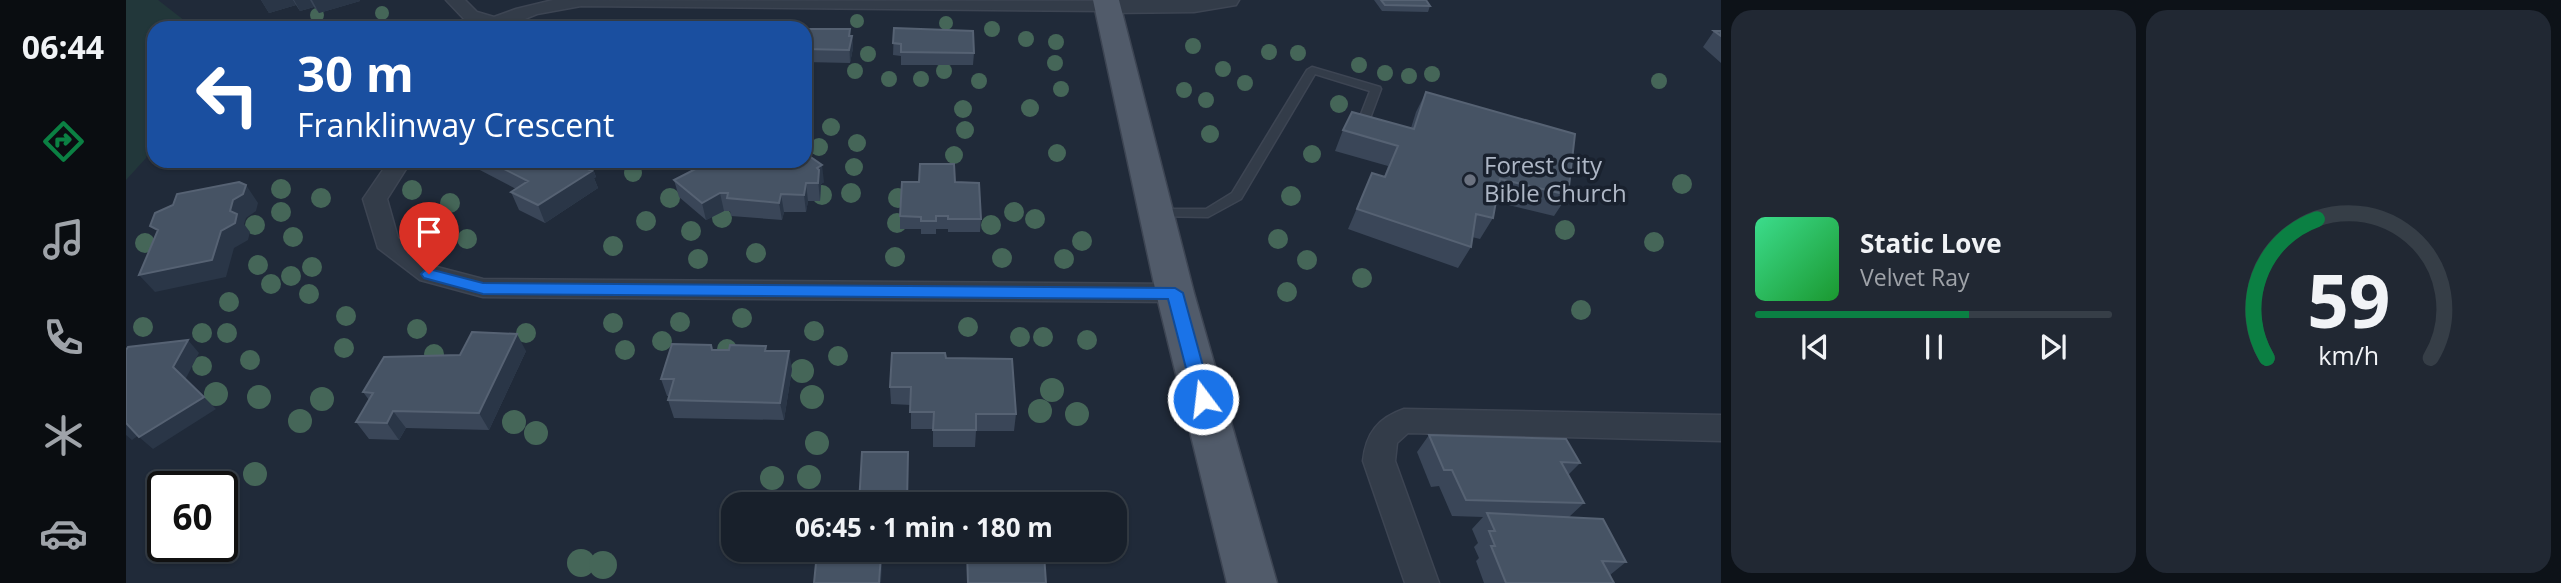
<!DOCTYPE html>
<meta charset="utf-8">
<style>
:root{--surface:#18202b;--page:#212833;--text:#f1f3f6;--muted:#9fa3a9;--line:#363e47;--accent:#0b8043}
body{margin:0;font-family:"Open Sans",sans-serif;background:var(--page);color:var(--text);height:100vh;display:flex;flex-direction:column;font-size:26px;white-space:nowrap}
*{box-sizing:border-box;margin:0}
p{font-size:23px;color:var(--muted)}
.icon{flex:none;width:38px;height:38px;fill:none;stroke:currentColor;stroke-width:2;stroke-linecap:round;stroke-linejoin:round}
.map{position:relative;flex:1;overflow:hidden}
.side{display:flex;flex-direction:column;gap:10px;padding:10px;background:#0d1218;width:840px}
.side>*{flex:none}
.top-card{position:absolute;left:21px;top:21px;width:665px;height:147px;border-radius:21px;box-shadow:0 2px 5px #0004,0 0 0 2px var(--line);background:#1a4fa0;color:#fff;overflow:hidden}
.speed{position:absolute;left:21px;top:471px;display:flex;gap:14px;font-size:35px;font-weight:700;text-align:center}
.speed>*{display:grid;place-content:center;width:91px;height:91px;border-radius:50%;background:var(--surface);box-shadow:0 2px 5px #0004,0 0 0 2px var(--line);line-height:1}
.speed .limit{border:4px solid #111;border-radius:10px;background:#fff;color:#111}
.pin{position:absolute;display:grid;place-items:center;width:60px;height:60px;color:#fff;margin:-72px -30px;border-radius:50% 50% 50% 0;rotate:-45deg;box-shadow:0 0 7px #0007}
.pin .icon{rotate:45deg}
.me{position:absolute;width:77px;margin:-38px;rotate:345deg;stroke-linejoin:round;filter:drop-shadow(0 0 5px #0008)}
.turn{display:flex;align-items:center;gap:24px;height:147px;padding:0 35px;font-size:32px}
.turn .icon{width:91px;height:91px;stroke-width:2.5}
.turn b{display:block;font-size:49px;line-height:60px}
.side .widget{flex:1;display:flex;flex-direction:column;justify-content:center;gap:10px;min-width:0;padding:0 24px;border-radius:21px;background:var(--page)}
.side .dial{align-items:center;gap:0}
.dial svg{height:182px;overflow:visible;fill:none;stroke:var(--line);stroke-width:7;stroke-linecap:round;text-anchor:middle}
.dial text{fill:var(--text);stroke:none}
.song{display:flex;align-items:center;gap:21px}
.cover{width:84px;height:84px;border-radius:10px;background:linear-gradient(135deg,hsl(150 70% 55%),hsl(130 70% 35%))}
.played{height:7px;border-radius:4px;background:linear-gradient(90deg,var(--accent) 60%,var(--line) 60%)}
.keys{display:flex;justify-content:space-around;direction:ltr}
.side .tiles{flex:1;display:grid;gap:10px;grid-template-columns:repeat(2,1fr)}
.trip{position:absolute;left:595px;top:492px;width:406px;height:70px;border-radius:21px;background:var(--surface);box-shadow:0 2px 5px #0004,0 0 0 2px var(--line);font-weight:700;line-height:70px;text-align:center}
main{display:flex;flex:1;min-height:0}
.menu{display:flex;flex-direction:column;width:126px;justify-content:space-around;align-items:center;background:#0a0d11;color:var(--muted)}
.menu .icon{width:49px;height:49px}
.menu .on{color:var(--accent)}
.menu b{font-size:32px;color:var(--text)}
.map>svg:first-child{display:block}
.green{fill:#22373a}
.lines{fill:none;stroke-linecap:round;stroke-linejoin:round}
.service-casing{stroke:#3d4553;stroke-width:3}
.minor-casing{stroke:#3d4553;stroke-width:3}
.tertiary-casing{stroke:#3d4553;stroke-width:3}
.primary-casing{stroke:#3d4553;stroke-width:3}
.service{fill:#333c49;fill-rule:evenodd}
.minor{fill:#333c49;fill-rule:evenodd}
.tertiary{fill:#333c49;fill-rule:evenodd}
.primary{fill:#515b6a;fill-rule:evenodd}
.tree{fill:#456658}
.wall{fill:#3a4658}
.shaded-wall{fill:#2a3647}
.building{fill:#465364;stroke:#566273;stroke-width:2}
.route{fill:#1a73e8;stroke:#114b97;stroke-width:2}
.worship-dot{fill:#6b7280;stroke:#19212e;stroke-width:2.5}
.labels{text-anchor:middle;stroke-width:7;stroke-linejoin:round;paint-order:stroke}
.poi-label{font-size:24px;fill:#aeb7c6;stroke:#19212e;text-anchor:start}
</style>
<main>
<nav class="menu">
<b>06:44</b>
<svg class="icon on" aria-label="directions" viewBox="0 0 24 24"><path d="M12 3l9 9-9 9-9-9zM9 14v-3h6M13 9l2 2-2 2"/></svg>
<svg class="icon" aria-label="music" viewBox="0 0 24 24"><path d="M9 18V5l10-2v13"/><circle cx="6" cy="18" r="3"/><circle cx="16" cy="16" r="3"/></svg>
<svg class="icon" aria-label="phone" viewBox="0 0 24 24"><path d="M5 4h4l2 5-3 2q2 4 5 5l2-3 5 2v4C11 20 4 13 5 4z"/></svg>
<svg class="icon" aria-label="climate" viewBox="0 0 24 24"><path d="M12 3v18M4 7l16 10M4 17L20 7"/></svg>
<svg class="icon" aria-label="car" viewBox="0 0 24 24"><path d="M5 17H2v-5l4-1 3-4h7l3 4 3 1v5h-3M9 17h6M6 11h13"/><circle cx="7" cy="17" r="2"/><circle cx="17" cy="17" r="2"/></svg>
</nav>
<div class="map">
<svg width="1595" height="583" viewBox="0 0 1595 583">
<rect width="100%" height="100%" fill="#202a39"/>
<path class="green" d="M 0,0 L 32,0 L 68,28 L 28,28 L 28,137 L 20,158 L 0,180 Z"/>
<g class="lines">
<g class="service-casing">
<path id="service" d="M 1186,67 L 1254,87 L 1255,89 L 1240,129 L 1236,130 L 1230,127 L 1244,91 L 1189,74 L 1115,199 L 1082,217 L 1026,216 L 1025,213 L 1026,210 L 1031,209 L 1080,209 L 1106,193 L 1181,70 Z"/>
</g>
<g class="minor-casing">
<path id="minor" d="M 320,0 L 339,0 L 351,12 L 368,17 L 390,9 L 427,0 L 981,1 L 990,6 L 981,11 L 455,6 L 411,14 L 377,28 L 355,28 L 356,26 L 339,20 Z
M 263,161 L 285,161 L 261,199 L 272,238 L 311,267 L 357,279 L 1049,284 L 1058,286 L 1062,293 L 1058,300 L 1049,302 L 357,297 L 294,280 L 252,248 L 237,199 Z
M 1278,409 L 1595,415 L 1595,441 L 1282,433 L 1271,443 L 1269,461 L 1313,583 L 1279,583 L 1237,461 C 1240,433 1252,418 1278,409 Z"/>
</g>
<g class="tertiary-casing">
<path id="tertiary" d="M 978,0 L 1113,0 L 1110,5 L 1068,12 L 981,13 L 973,11 L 970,6 Z"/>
</g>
<g class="primary-casing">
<path id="primary" d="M 967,0 L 993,0 L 1068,293 L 1151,583 L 1101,583 L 1030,293 Z"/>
</g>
<use href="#service" class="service"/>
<use href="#minor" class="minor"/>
<use href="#tertiary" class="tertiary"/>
<use href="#primary" class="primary"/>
</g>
<g class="tree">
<circle cx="256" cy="13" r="7"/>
<circle cx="191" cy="15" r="7"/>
<circle cx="731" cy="21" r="7"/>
<circle cx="820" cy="23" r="7"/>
<circle cx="866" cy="29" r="8"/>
<circle cx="900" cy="39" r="8"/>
<circle cx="930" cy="42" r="8"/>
<circle cx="1067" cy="46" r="8"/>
<circle cx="1143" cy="52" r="8"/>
<circle cx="1172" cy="53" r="8"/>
<circle cx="742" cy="54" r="8"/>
<circle cx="929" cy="63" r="8"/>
<circle cx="1233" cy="65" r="8"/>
<circle cx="1097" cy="69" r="8"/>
<circle cx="729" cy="71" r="8"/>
<circle cx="818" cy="71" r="8"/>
<circle cx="1259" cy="73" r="8"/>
<circle cx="1306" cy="74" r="8"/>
<circle cx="1283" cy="76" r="8"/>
<circle cx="763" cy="79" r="8"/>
<circle cx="795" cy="79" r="8"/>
<circle cx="853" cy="81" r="8"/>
<circle cx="1533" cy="81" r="8"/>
<circle cx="1119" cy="83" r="8"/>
<circle cx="935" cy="89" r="8"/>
<circle cx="1058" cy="90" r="8"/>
<circle cx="1080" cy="100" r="8"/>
<circle cx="1213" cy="104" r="9"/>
<circle cx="904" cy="108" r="9"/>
<circle cx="837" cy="109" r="9"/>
<circle cx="705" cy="127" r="9"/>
<circle cx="839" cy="130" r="9"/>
<circle cx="1084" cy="134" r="9"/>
<circle cx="731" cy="143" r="9"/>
<circle cx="693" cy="147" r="9"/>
<circle cx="931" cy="153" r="9"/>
<circle cx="1186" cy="154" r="9"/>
<circle cx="828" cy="155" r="9"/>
<circle cx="728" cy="167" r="9"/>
<circle cx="507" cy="173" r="9"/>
<circle cx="1556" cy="184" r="10"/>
<circle cx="155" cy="189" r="10"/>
<circle cx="286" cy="190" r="10"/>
<circle cx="725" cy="193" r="10"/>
<circle cx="696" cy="195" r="10"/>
<circle cx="1165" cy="196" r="10"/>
<circle cx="195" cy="198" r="10"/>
<circle cx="544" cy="198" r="10"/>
<circle cx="772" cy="198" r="10"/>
<circle cx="324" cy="203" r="10"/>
<circle cx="155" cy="212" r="10"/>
<circle cx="888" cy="212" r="10"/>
<circle cx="596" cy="218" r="10"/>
<circle cx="909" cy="219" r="10"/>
<circle cx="520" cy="221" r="10"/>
<circle cx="771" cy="223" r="10"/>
<circle cx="129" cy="225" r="10"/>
<circle cx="865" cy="225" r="10"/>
<circle cx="1439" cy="230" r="10"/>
<circle cx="565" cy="231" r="10"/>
<circle cx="167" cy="237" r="10"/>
<circle cx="341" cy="239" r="10"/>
<circle cx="1152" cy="239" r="10"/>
<circle cx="956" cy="241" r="10"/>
<circle cx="1528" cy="242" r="10"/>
<circle cx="19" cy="243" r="10"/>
<circle cx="487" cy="246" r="10"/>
<circle cx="630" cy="253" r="10"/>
<circle cx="769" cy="257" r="10"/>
<circle cx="876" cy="258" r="10"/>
<circle cx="572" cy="259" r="10"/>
<circle cx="938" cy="259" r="10"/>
<circle cx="1181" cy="260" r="10"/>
<circle cx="132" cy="265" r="10"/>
<circle cx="186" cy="267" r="10"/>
<circle cx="165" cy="276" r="10"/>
<circle cx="1236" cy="278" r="10"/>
<circle cx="145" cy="284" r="10"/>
<circle cx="1161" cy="292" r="10"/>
<circle cx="183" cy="294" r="10"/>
<circle cx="103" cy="302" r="10"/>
<circle cx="1455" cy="310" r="10"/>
<circle cx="220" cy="316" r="10"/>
<circle cx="616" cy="318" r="10"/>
<circle cx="554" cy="322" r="10"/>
<circle cx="487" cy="323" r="10"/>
<circle cx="17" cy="327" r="10"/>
<circle cx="842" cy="327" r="10"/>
<circle cx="291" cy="329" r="10"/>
<circle cx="688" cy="331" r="10"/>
<circle cx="76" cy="333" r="10"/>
<circle cx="101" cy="333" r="10"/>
<circle cx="400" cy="333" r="10"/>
<circle cx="894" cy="337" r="10"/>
<circle cx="917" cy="337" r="10"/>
<circle cx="961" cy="340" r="10"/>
<circle cx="536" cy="341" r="10"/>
<circle cx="218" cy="348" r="10"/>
<circle cx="601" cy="349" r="10"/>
<circle cx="499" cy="350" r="10"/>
<circle cx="308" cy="354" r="10"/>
<circle cx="712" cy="356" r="10"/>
<circle cx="124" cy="360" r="10"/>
<circle cx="76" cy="366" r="10"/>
<circle cx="676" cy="371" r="12"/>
<circle cx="926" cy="390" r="12"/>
<circle cx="90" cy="394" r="12"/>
<circle cx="133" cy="397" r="12"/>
<circle cx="686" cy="397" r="12"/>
<circle cx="196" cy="399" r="12"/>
<circle cx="914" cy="411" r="12"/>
<circle cx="951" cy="414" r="12"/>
<circle cx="174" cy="421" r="12"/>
<circle cx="388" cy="422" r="12"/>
<circle cx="410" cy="433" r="12"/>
<circle cx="691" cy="443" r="12"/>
<circle cx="129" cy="474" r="12"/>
<circle cx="683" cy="477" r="12"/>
<circle cx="646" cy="478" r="12"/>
<circle cx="455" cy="563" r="14"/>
<circle cx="477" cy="565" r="14"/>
</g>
<path class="wall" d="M 135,0 L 233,0 L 234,1 L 193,13 L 188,7 L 174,11 L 170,5 L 143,13 Z
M 1248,0 L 1300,0 L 1304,6 L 1302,12 L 1256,11 Z
M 768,28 L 848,53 L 847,65 L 775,65 L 775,56 L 767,55 Z
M 679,29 L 726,36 L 727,48 L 724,63 L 679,62 Z
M 1588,31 L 1595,31 L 1595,63 L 1577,47 Z
M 1300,92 L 1442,195 L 1428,216 L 1370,202 L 1367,218 L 1354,239 L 1346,237 L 1345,247 L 1332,268 L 1222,229 L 1246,173 L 1258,177 L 1262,166 L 1209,151 L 1217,130 L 1285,128 L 1290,112 Z
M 348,161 L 467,161 L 467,169 L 470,177 L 468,178 L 472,188 L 419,223 L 393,210 L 385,192 L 390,189 L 352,169 Z
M 548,180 L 698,182 L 695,184 L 694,201 L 682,201 L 680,212 L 658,212 L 656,220 L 605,216 L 604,211 L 598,211 L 580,220 L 553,197 Z
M 793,182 L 829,182 L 855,219 L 854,232 L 822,232 L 822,229 L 810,229 L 810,234 L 795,234 L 795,229 L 774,229 L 774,216 Z
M 586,350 L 641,351 L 666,369 L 658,420 L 548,418 L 542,400 L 543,396 L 541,396 L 535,379 Z
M 400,351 L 363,430 L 280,428 L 273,440 L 243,439 L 230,422 L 243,400 L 237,392 Z
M 820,358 L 890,414 L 888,431 L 850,431 L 849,447 L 807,447 L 807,429 L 785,429 L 785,405 L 765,404 L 764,387 Z
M 1303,435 L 1454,463 L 1442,475 L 1458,503 L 1443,517 L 1500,562 L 1484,575 L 1488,583 L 1358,583 L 1350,561 L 1353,558 L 1348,547 L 1352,543 L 1346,529 L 1357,517 L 1326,516 L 1313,486 L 1305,487 L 1291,452 Z"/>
<path class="shaded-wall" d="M 135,0 L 167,0 L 170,5 L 143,13 Z
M 168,0 L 184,0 L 188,7 L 174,11 Z
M 186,0 L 233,0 L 234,1 L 193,13 Z
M 724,29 L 725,41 L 726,36 L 727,48 L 724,63 L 723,36 Z
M 458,161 L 467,161 L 467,169 L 470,177 L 468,178 L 472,188 L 419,223 L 412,205 L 455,166 Z
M 696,165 L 698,182 L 695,184 L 694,201 L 691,168 Z
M 680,183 L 682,201 L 680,212 L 678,195 Z
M 120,185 L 132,203 L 130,211 L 120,218 L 118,224 L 124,232 L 122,240 L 108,248 L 100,277 L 29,292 L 13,275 L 95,231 L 104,211 L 107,200 Z
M 594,193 L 598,211 L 580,220 L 576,203 Z
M 655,194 L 658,212 L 656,220 L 653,203 Z
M 391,334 L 400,351 L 363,430 L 353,413 Z
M 62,340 L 73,353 L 59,380 L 47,367 Z
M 663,351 L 666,369 L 658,420 L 654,403 Z
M 78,397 L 90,409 L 27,449 L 13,437 Z
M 267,411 L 280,428 L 273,440 L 261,423 Z
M 0,423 L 13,435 L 6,440 L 0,435 Z
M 755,554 L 756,566 L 755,583 L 753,583 Z"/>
<path class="building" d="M 1255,0 L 1300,0 L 1304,6 L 1259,5 Z
M 248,23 L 247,28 L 218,28 Z
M 768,28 L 847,31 L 848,53 L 775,52 L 775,44 L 767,43 Z
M 679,29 L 724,29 L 723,36 L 726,36 L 723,50 L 679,49 Z
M 1588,31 L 1595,31 L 1595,36 Z
M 1300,92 L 1449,134 L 1442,195 L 1374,179 L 1367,218 L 1350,214 L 1345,247 L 1231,209 L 1246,173 L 1259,177 L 1272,146 L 1217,130 L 1226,112 L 1288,129 Z
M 679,153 L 696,165 L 691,168 L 693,170 L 692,183 L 680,183 L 678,195 L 655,194 L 653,203 L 601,198 L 602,193 L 594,193 L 576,203 L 548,180 L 585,161 L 679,161 Z
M 362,161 L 462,161 L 455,166 L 466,171 L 412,205 L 385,192 L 402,181 Z
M 794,164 L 828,164 L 829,182 L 853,183 L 855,219 L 822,219 L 822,216 L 810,216 L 810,221 L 795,221 L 795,217 L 774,216 L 776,182 L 793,182 Z
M 113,182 L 120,185 L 117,194 L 107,200 L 104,211 L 111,214 L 109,223 L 95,231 L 86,260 L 13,275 L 32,230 L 24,226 L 29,213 L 47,205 L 51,194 Z
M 346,332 L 391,334 L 353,413 L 267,411 L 261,423 L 230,422 L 247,393 L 237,392 L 258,357 L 334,355 Z
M 62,340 L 47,367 L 78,397 L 13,437 L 0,423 L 0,350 L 2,347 Z
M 546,344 L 585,345 L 586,350 L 603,350 L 604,345 L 640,346 L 639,351 L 663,351 L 654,403 L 542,400 L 548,379 L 535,379 Z
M 766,353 L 819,353 L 820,358 L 886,359 L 890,414 L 850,414 L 850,430 L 807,430 L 808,412 L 784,412 L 785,387 L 764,387 Z
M 1303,435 L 1440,439 L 1454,463 L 1435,462 L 1458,503 L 1340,500 L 1326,470 L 1318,470 Z
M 736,452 L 782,452 L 781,504 L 733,504 Z
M 668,491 L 703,491 L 702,504 L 635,504 L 637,495 L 668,495 Z
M 1361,513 L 1477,519 L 1500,562 L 1476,561 L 1488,583 L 1380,583 L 1365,546 L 1369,546 L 1363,531 L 1369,531 Z
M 841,552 L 918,554 L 920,583 L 842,583 Z
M 691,553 L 755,554 L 753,583 L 688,583 Z"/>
<path class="route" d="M 303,269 L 357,283 L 1049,288 L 1057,293 L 1086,399 L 1083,404 L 1070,404 L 1068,399 L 1042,299 L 357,294 L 298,278 L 295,274 L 298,271 Z"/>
<circle class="worship-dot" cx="1344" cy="180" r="7"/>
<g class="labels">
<g class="poi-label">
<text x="1358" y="174">Forest City<tspan x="1358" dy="28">Bible Church</tspan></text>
</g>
</g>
</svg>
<div class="speed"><div class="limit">60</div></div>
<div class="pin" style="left:303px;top:274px;background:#d93025"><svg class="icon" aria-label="arrive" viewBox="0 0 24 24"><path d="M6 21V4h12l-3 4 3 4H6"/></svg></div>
<svg class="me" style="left:1077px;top:399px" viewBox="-20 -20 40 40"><circle r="17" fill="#1a73e8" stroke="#fff" stroke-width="3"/><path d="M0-11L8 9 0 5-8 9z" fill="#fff"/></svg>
<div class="trip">06:45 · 1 min · 180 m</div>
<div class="top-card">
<div class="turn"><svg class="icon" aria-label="left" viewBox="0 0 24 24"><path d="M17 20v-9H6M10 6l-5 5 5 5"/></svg><div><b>30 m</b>Franklinway Crescent</div></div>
</div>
</div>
<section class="side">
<div class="tiles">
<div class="widget">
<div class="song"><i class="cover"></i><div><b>Static Love</b><p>Velvet Ray</p></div></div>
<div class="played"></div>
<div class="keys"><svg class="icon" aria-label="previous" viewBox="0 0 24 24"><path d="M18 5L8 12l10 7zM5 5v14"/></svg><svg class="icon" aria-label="pause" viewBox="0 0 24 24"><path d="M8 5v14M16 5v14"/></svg><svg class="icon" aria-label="next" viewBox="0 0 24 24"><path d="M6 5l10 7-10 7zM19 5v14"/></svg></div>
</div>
<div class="widget dial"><svg viewBox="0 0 100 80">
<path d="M14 69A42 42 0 1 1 86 69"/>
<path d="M14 69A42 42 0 0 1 36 8" stroke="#0b8043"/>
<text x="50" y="56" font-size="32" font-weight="700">59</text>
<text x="50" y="72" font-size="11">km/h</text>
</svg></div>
</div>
</section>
</main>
